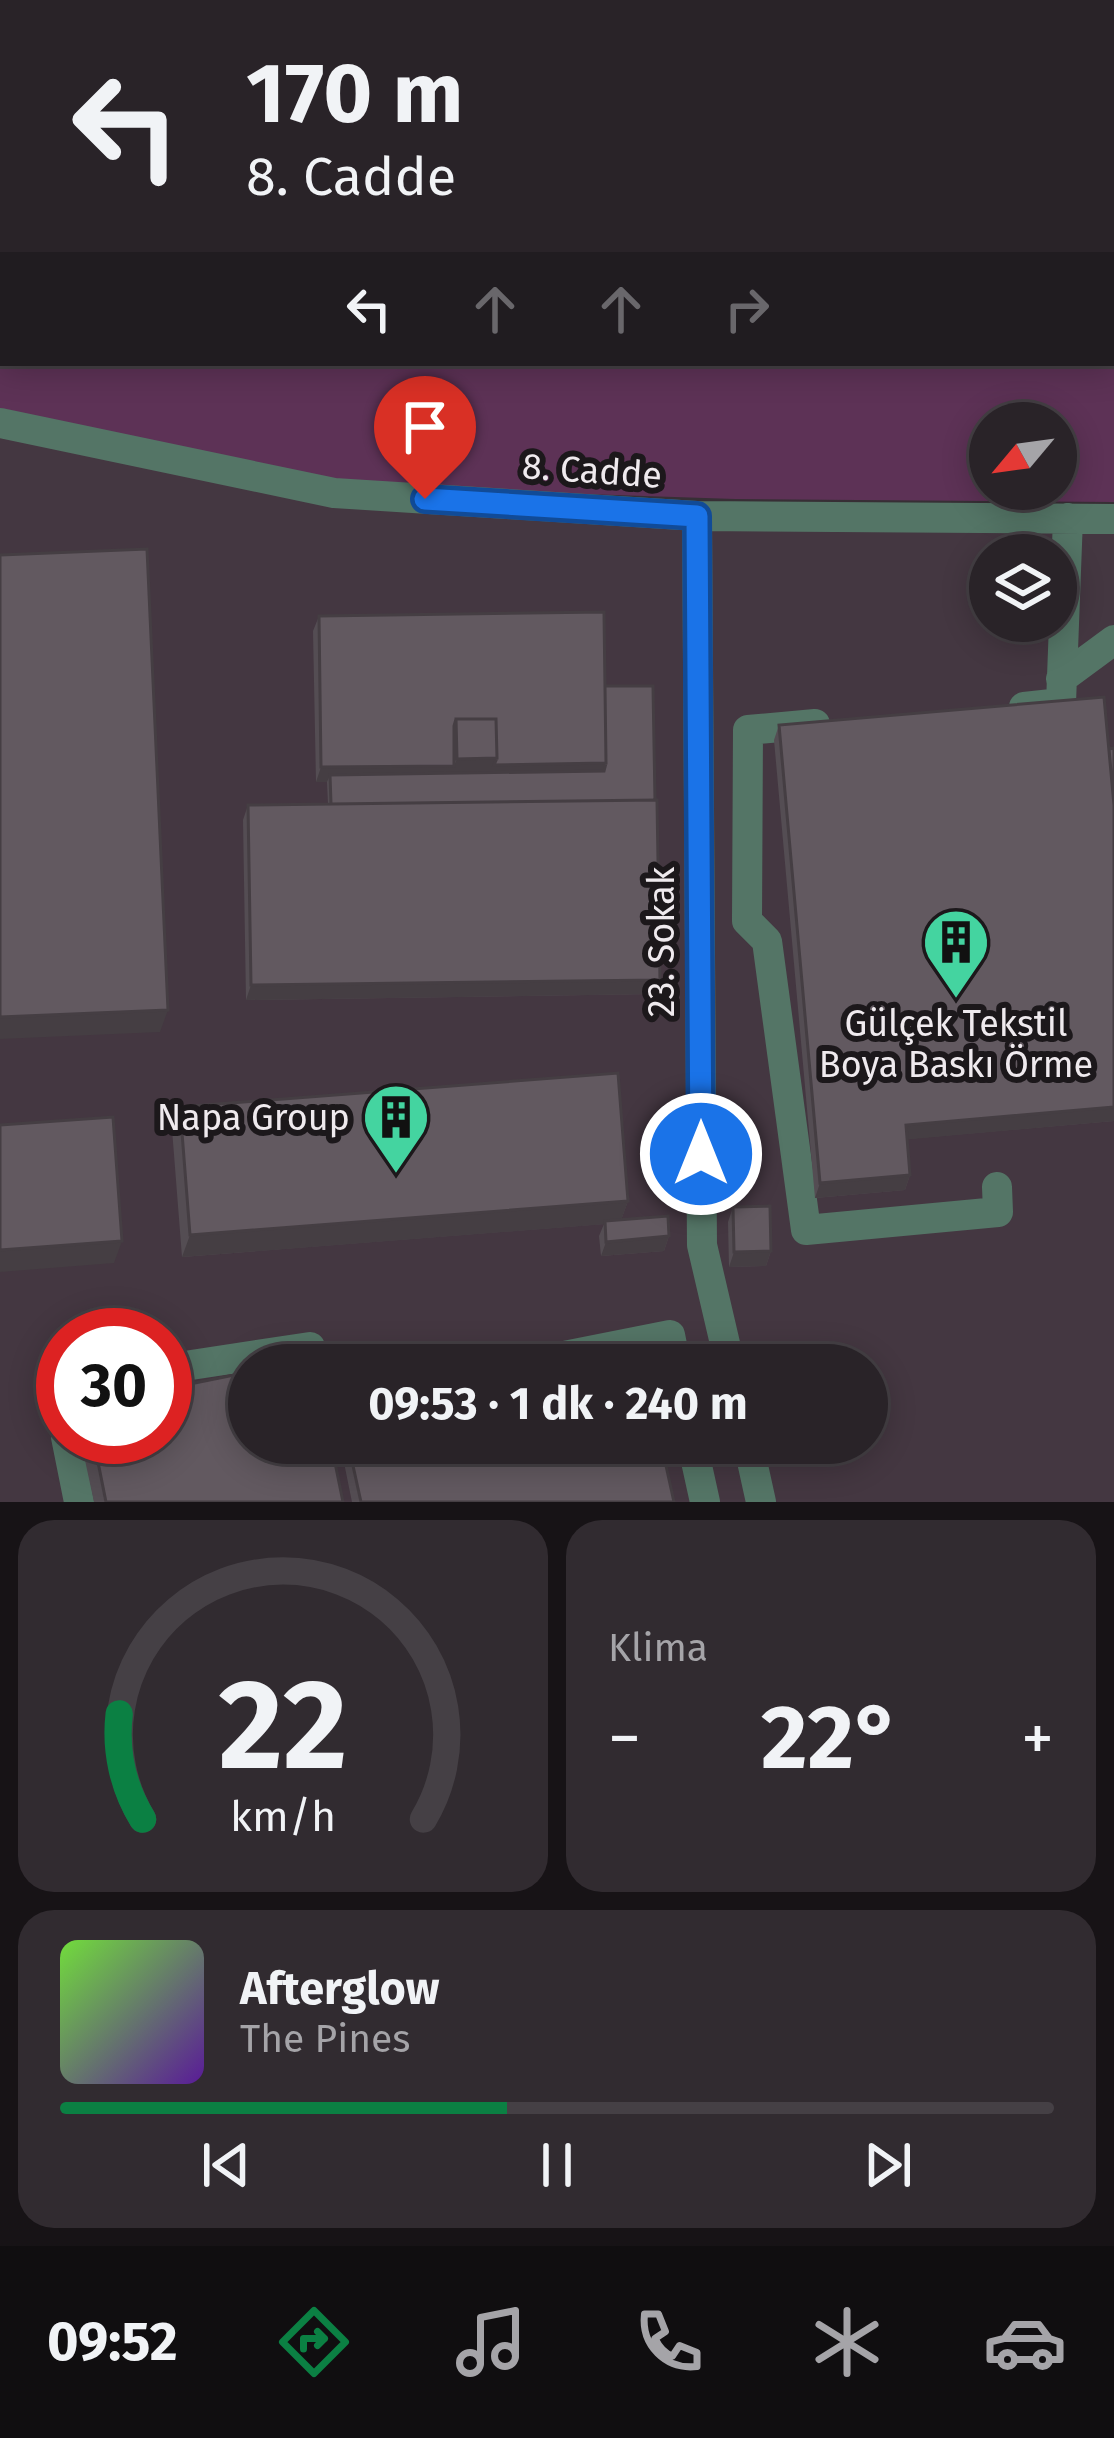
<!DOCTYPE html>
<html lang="tr">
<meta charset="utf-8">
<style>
:root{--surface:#292328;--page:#312b30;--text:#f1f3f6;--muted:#a5a4a8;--line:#454045;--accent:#0b8043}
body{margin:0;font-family:"Fira Sans",sans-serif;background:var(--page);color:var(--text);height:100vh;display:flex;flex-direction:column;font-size:45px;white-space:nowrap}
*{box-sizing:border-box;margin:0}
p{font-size:39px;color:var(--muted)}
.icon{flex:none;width:66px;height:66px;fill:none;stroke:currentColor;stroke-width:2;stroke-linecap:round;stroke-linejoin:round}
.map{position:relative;height:1502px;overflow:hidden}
.side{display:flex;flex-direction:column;gap:18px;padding:18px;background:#171316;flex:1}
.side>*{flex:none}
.top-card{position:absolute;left:0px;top:0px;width:1116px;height:366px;box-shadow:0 6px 30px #0003,0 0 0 3px var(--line);background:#292328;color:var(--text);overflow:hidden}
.needle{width:78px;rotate:241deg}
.tools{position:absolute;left:969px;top:402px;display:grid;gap:24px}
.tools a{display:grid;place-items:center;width:108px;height:108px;border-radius:50%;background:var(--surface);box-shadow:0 6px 30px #0003,0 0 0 3px var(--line);font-size:60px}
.speed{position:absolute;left:36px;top:1308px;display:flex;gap:24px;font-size:60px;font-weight:700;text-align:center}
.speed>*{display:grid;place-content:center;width:156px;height:156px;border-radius:50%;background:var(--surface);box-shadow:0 6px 30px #0003,0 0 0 3px var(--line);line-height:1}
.speed .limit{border:18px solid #d22;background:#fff;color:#111}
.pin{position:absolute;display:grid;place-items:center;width:102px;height:102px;color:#fff;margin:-123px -51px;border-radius:50% 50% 50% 0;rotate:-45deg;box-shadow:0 0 12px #0007}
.pin .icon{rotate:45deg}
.me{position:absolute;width:132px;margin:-66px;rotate:0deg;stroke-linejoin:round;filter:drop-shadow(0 0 9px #0008)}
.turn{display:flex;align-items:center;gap:42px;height:252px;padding:0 48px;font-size:54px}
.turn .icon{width:156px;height:156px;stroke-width:2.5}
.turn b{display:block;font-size:84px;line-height:102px}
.lanes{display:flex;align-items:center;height:114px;padding:0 48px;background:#0003;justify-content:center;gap:60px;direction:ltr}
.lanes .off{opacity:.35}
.big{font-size:90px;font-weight:700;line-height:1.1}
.side .widget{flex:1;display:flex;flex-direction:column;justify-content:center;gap:18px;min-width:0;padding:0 42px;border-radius:36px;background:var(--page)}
.side .dial{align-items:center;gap:0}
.dial svg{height:312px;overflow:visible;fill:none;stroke:var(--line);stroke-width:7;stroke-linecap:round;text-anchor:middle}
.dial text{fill:var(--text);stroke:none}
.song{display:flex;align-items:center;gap:36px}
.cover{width:144px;height:144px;border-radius:18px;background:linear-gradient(135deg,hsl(100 70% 55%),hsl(270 70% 35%))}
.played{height:12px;border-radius:6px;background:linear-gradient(90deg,var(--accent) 45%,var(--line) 45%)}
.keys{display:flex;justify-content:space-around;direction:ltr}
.heat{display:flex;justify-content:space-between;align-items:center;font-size:66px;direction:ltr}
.side .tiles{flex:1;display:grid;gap:18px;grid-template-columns:1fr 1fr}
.widget:last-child{grid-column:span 2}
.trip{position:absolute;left:228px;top:1344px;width:660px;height:120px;border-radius:60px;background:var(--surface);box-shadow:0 6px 30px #0003,0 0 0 3px var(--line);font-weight:700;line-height:120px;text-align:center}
.menu{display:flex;height:192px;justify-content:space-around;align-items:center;background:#100e10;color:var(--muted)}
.menu .icon{width:84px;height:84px}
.menu .current{color:var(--accent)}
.menu b{font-size:54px;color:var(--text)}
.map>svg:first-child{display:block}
.built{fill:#443741;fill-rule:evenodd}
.green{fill:#5d3256;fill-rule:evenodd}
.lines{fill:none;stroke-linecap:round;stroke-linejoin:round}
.stream{stroke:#5f8c7b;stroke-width:8}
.minor{stroke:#547566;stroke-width:30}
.wall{fill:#544d53}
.shaded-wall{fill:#453e43}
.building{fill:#625960;stroke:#453e43;stroke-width:3}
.route-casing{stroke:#114b97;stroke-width:30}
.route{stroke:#1a73e8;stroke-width:21}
.labels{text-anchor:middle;stroke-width:12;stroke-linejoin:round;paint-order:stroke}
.street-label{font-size:36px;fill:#efeaee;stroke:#1c181b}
.poi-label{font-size:36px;fill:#efeaee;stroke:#1c181b}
</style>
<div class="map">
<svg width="1114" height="1502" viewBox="0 0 1114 1502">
<rect width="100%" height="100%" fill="#372f35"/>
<path class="built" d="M 0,418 L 338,496 L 732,503 L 1114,504 L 1114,1502 L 0,1502 ZM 990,555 L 1056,555 L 1056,621 L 990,621 ZM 63,1335 L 165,1335 L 165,1437 L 63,1437 ZM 249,1365 L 867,1365 L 867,1443 L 249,1443 Z"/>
<path class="green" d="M 0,229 L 3,363 L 1113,363 L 1114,313 L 1114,502 L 735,499 L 338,486 L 0,408 ZM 990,423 L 1056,423 L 1056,489 L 990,489 Z"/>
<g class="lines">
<path class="stream" d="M 0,201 L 3,202
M 1113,288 L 1114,288"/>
<path class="minor" d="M 0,423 L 334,493 L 697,516 L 1114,519
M 697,516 L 702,1245 L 730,1365
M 1061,679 L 1114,640
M 1024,707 L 1061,703 L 1068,518
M 815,724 L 748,730 L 747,921 L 767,941 L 806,1230 L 998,1212 L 997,1187
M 519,1365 L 670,1335 L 676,1365
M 165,1369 L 310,1347 L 313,1365
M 63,1385 L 56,1386 L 63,1420
M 66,1437 L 79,1502
M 692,1443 L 705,1502
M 748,1443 L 761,1502"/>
</g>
<path class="wall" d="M 319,616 L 605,686 L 655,994 L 246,1000 L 243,820 L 248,805 L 328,804 L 327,782 L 316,782 L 313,631 Z
M 779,725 L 1109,749 L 1114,1121 L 907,1139 L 910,1175 L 905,1190 L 815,1198 L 774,740 Z
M 180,1107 L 628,1201 L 621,1220 L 669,1236 L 664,1251 L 601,1256 L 599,1236 L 604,1224 L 182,1257 L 172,1129 Z
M 733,1207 L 771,1251 L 766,1266 L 729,1267 L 728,1222 Z
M 80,1437 L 165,1437 L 343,1502 L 94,1502 Z
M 340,1443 L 661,1443 L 674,1502 L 352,1502 Z"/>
<path class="shaded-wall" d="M 497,758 L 606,763 L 601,778 L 330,775 L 327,782 L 316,782 L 321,767 L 454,766 L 457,759 Z
M 660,980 L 655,994 L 246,1000 L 251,985 Z
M 168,1010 L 160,1032 L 0,1039 L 0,1017 Z
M 1114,1107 L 1114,1121 L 901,1140 L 906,1125 Z
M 910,1175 L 905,1190 L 815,1198 L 820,1183 Z
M 628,1201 L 620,1223 L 182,1257 L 190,1235 Z
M 669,1236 L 664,1251 L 601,1256 L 606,1242 Z
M 122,1241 L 114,1263 L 0,1272 L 0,1250 Z
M 771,1251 L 766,1266 L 729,1267 L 734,1252 Z"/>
<path class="building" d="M 147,549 L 168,1010 L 0,1017 L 0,555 Z
M 604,612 L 606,763 L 494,765 L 497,758 L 496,719 L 456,719 L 454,726 L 454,766 L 321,767 L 319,616 Z
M 605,686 L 653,686 L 655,800 L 331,804 L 330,775 L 604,771 L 606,763 Z
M 1104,697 L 1114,805 L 1114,1107 L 906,1125 L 910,1175 L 820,1183 L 779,725 Z
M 456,719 L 496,719 L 497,758 L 457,759 Z
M 1114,748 L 1114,805 L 1109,749 Z
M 657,800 L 660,980 L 251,985 L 248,805 Z
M 618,1073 L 628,1201 L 190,1235 L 180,1107 Z
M 113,1117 L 122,1241 L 0,1250 L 0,1125 Z
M 770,1206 L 771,1251 L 734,1252 L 733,1207 Z
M 668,1216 L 669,1236 L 606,1242 L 605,1221 Z
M 641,1348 L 645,1365 L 562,1365 Z
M 313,1358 L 314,1365 L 280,1365 Z
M 249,1372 L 249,1443 L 331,1443 L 343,1502 L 106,1502 L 93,1437 L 165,1437 L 165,1389 Z
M 348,1443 L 661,1443 L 674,1502 L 361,1502 Z"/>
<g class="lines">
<g class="route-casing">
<path id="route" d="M 425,499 L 697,516 L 701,1154"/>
</g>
<use href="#route" class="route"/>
</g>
<defs>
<g id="building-pin" transform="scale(3.45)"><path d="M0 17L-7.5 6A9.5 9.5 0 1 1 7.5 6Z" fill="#44d4a0" stroke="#1c181b"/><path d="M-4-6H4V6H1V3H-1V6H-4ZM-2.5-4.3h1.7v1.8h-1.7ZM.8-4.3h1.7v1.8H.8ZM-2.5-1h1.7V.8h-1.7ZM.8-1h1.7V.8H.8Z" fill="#111"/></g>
</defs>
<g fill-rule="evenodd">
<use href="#building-pin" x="956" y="942"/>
<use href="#building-pin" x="396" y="1117"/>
</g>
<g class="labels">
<g class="street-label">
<text transform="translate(592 470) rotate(4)" y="13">8. Cadde</text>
<text transform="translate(661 942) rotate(-90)" y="13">23. Sokak</text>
</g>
<g class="poi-label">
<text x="956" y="1036">Gülçek Tekstil<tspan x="956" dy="41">Boya Baskı Örme</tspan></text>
<text x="350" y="1130" text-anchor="end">Napa Group</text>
</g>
</g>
</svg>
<div class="tools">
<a><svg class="needle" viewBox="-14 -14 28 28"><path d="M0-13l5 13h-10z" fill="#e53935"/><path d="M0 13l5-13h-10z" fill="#a5a4a8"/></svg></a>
<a><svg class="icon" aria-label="layers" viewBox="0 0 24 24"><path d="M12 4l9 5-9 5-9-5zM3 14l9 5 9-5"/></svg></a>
</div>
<div class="speed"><div class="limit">30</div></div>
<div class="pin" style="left:425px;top:499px;background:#d93025"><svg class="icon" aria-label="arrive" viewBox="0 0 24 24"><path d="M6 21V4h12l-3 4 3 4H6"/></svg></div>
<svg class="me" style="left:701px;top:1154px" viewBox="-20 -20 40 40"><circle r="17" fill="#1a73e8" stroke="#fff" stroke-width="3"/><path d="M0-11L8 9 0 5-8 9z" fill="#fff"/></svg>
<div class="trip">09:53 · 1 dk · 240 m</div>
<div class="top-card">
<div class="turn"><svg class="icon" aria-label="left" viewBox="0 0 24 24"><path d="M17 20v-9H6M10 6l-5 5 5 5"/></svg><div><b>170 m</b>8. Cadde</div></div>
<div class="lanes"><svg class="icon" aria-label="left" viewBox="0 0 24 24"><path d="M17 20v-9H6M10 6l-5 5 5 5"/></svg><svg class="icon off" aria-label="ahead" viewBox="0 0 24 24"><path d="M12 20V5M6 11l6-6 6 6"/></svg><svg class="icon off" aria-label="ahead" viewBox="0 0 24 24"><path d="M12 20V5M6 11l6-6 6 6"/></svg><svg class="icon off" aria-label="right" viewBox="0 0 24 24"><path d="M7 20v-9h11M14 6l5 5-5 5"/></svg></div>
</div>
</div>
<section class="side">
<div class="tiles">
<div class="widget dial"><svg viewBox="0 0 100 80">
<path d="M14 69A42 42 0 1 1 86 69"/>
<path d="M14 69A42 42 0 0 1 8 42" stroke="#0b8043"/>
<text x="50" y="56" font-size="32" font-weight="700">22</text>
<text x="50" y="72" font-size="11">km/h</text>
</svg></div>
<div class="widget"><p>Klima</p>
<div class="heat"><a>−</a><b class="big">22°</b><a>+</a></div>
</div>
<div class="widget">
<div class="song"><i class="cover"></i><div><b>Afterglow</b><p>The Pines</p></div></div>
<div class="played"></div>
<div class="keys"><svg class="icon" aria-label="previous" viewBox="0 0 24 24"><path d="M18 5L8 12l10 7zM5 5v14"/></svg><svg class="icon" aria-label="pause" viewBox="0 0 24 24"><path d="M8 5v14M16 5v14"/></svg><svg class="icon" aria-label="next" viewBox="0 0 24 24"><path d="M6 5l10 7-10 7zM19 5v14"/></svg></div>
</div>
</div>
</section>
<nav class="menu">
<b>09:52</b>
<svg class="icon current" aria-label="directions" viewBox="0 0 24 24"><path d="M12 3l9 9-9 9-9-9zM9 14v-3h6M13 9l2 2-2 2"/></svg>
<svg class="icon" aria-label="music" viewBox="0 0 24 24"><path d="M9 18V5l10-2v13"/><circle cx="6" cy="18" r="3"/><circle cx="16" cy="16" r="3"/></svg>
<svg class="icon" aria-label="phone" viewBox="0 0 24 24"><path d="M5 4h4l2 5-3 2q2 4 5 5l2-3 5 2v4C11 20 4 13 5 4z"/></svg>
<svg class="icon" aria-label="climate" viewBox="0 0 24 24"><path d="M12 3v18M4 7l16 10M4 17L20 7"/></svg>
<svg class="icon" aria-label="car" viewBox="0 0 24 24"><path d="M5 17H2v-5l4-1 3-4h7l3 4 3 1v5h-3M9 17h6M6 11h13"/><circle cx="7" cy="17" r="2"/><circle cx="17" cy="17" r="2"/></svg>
</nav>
